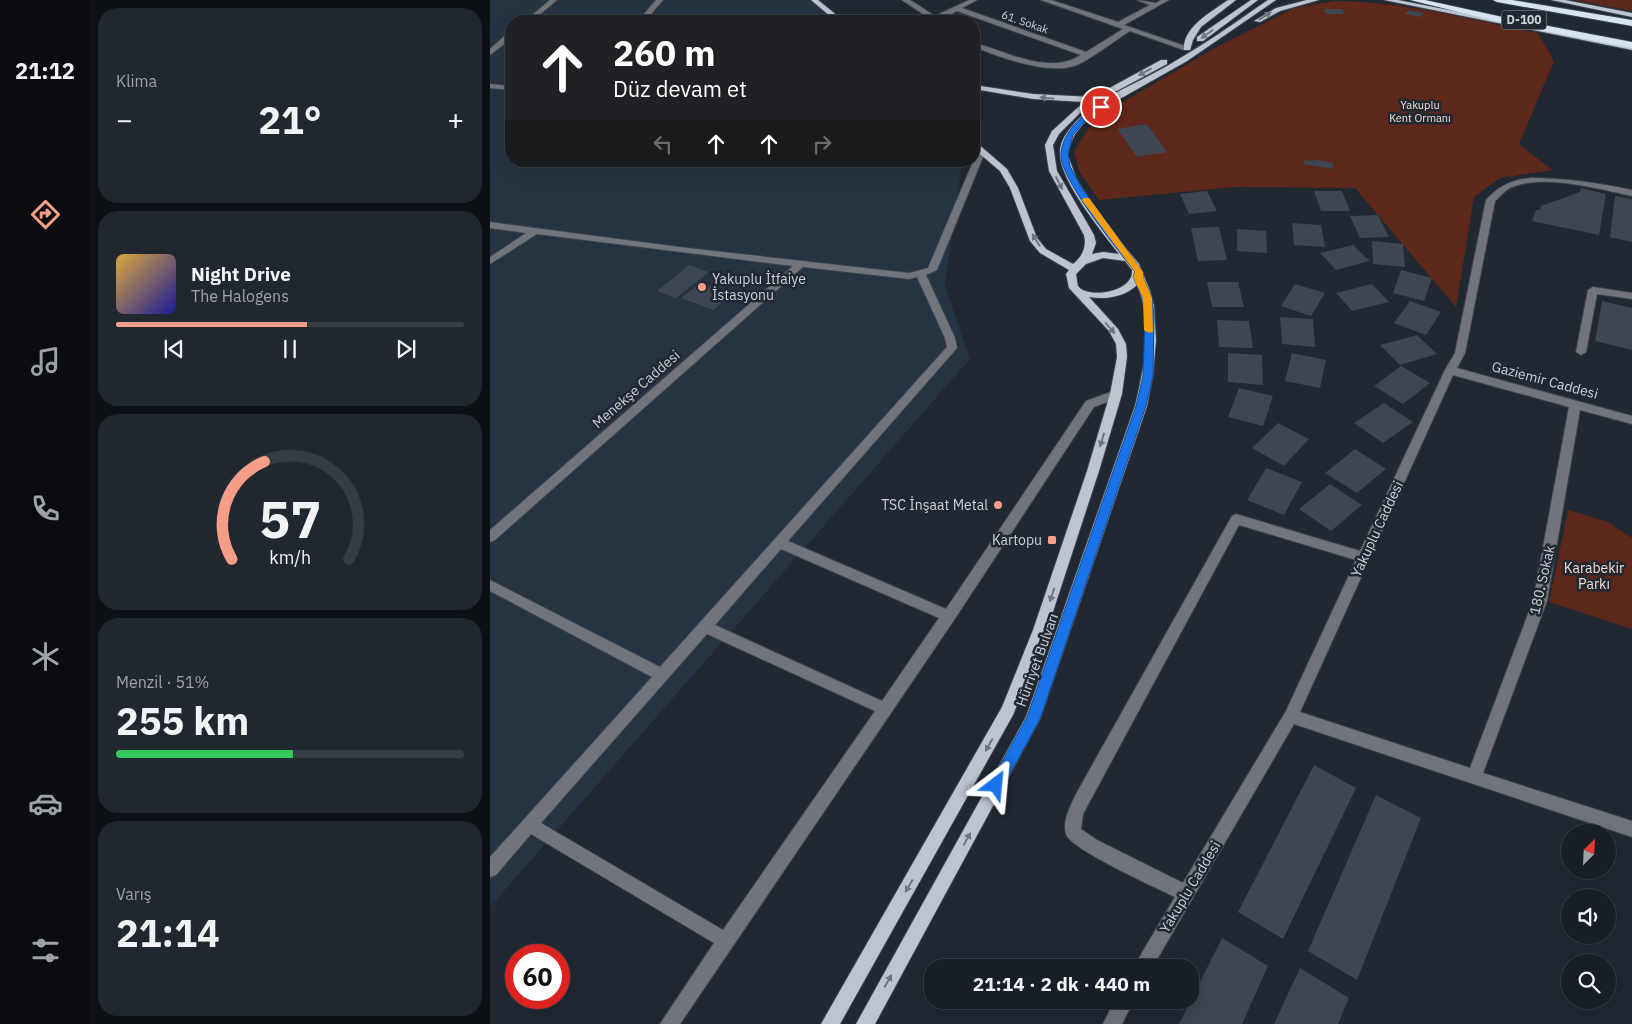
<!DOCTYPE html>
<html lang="tr">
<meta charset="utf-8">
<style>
:root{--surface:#181e26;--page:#21272e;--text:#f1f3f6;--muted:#9fa2a7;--line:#363c43;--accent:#f49e88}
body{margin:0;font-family:"IBM Plex Sans",sans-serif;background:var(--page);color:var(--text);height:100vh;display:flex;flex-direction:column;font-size:19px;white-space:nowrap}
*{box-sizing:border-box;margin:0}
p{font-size:16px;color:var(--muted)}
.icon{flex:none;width:28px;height:28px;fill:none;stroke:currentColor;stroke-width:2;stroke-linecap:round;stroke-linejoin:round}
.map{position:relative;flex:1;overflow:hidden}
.drawer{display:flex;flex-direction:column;gap:8px;padding:8px;background:#0d1015;width:400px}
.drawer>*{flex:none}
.hud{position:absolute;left:15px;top:15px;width:475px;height:152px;border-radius:20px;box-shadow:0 5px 20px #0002,0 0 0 1px var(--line);background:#202124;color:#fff;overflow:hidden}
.needle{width:32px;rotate:24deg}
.tools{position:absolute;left:1071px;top:824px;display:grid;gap:10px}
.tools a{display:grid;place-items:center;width:55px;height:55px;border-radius:50%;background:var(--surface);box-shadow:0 5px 20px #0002,0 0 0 1px var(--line);font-size:25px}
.speed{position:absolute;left:15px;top:944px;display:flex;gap:10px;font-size:25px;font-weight:700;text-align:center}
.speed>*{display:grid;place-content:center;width:65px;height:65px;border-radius:50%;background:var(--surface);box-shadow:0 5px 20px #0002,0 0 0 1px var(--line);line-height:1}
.speed .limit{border:8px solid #d22;background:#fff;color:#111}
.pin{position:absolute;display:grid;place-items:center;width:42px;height:42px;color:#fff;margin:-21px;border:2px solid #fff;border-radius:50%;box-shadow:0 1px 5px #0007}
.me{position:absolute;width:55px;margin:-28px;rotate:29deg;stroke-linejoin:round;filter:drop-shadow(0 0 4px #0008)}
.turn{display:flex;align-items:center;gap:18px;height:105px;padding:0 25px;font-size:22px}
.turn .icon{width:65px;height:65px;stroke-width:2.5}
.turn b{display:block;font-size:35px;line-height:42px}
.lanes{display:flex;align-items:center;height:48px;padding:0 25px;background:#0003;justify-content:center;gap:25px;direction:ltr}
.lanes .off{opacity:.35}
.big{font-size:38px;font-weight:800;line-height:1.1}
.drawer .widget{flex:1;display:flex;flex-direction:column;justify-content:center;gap:8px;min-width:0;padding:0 18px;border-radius:20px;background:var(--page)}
.drawer .dial{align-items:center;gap:0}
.dial svg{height:130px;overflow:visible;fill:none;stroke:var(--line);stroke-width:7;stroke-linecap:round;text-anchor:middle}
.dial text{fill:var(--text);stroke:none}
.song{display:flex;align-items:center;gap:15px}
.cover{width:60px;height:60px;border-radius:8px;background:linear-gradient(135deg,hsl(40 70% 55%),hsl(240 70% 35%))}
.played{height:5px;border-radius:2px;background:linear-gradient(90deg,var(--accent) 55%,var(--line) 55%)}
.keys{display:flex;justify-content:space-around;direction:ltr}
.heat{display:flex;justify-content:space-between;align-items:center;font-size:28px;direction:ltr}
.charge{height:8px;border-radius:4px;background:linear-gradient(90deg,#34c759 51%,var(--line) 0)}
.trip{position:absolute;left:434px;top:959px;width:275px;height:50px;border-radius:20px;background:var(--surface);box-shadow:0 5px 20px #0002,0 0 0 1px var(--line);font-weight:800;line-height:50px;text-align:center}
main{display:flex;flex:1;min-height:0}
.tab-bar{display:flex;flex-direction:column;width:90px;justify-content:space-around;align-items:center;background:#0a0c0f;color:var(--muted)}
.tab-bar .icon{width:35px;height:35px}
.tab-bar .selected{color:var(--accent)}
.tab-bar b{font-size:22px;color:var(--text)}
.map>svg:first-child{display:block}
.built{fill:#263342}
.green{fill:#5d271a}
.building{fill:#3d4651}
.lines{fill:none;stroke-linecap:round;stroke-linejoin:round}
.minor-casing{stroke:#3c434d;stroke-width:2}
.major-casing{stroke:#3c434d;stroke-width:2}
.highway-casing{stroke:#3c434d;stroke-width:2}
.minor{fill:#71757b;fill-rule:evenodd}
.major{fill:#bbc4cf;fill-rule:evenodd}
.highway{fill:#d8e3f0;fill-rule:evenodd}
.oneway{fill:#6e7680}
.route{fill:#1a73e8;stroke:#114b97}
.slow{fill:#f59e0b}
.poi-dot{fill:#f49e88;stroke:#202832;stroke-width:2}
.labels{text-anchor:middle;stroke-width:5;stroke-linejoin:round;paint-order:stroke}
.far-street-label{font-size:11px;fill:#cdd2d9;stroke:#202832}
.far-park-label{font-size:11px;fill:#f5dbd4;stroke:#202832}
.shield{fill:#202832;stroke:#999fa7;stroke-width:1}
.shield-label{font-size:12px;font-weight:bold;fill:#cdd2d9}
.poi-label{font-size:14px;fill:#cdd2d9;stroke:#202832;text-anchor:end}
.street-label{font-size:14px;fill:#cdd2d9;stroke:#202832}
.park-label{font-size:14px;fill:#f5dbd4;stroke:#202832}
</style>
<main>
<nav class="tab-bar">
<b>21:12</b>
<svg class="icon selected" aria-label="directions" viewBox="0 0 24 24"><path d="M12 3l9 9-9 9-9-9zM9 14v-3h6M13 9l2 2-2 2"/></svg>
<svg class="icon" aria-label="music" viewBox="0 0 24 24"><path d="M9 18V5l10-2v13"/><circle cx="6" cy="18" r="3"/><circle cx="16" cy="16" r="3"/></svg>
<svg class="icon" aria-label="phone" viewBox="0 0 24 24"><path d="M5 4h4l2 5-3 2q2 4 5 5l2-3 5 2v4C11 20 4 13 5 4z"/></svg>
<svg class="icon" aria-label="climate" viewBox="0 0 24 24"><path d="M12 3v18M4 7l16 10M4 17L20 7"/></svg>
<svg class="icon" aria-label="car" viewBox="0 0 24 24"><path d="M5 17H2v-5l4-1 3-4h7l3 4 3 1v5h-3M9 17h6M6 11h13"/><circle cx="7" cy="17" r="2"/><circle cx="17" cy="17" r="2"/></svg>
<svg class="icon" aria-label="filters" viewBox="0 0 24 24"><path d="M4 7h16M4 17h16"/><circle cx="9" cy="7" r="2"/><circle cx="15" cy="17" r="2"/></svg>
</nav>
<section class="drawer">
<div class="widget"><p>Klima</p>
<div class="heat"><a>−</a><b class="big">21°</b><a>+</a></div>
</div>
<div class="widget">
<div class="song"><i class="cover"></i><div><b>Night Drive</b><p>The Halogens</p></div></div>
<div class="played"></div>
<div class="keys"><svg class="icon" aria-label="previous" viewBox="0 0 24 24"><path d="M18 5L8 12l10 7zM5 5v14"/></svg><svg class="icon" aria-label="pause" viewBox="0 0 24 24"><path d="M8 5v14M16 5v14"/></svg><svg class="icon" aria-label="next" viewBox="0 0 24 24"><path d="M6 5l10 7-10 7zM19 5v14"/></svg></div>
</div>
<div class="widget dial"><svg viewBox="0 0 100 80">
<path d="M14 69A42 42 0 1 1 86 69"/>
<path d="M14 69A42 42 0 0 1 34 9" stroke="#f49e88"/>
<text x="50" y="56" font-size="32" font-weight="700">57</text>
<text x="50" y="72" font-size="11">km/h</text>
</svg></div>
<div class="widget"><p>Menzil · 51%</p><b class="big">255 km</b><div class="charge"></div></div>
<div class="widget"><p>Varış</p><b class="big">21:14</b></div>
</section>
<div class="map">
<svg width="1142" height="1024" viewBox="0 0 1142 1024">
<rect width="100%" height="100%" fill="#202832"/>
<path class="built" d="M 0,0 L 326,0 L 345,21 L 21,21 L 21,161 L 472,161 L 455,286 L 480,359 L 0,907 Z"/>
<path class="green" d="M 1084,0 L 1138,0 L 1142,1 L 1142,11 Z
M 845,1 C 914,1 981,20 1048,33 L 1064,61 L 1029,144 L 1062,170 L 1010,178 L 984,197 L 966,307 L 865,188 L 745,187 L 609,200 L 589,171 L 584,152 L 598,129 L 614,113 L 723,49 L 804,8 Z
M 1078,510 L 1118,522 L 1142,538 L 1142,629 L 1059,602 Z"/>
<path class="building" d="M 833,9 L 852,9 L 855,14 L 836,14 Z
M 919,10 L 934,13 L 931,17 L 915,14 Z
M 657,124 L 677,152 L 647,157 L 627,129 Z
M 823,159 L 844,163 L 842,169 L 813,164 L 815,160 L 823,161 Z
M 1091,188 L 1116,194 L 1109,235 L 1042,221 L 1046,210 L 1050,210 L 1051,206 L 1090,192 Z
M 717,191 L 727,211 L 699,214 L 690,194 Z
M 824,191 L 852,191 L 860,211 L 831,211 Z
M 1125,196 L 1142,199 L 1142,242 L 1120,237 Z
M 888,215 L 899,237 L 870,238 L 860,216 Z
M 802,223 L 831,225 L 835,247 L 804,245 Z
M 729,227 L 737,260 L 708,261 L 701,228 Z
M 747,229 L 776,231 L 777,253 L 747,251 Z
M 882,241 L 913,244 L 915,267 L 883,264 Z
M 863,245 L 880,261 L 846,270 L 830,253 Z
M 199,265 L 219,272 L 186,298 L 167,291 Z
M 911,270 L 942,278 L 934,301 L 903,293 Z
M 717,282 L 748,282 L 754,307 L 722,307 Z
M 210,283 L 243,294 L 223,310 L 191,298 Z
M 805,284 L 835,293 L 821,316 L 791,306 Z
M 882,284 L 899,302 L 862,311 L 846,293 Z
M 920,301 L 951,312 L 936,335 L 904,323 Z
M 1112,301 L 1142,308 L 1142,350 L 1105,341 Z
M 790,317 L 823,319 L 825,347 L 792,344 Z
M 727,320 L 759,321 L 763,348 L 729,347 Z
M 927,335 L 947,354 L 910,365 L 890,345 Z
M 738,353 L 772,355 L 773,385 L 738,382 Z
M 802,353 L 836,360 L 830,388 L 795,381 Z
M 911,366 L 940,383 L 913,404 L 884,386 Z
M 749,388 L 783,396 L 773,426 L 738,417 Z
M 894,403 L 923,422 L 893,443 L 864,423 Z
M 788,423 L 819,439 L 794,466 L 762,448 Z
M 865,449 L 896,469 L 867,493 L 835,473 Z
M 776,468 L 812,482 L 794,515 L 757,500 Z
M 840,484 L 872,505 L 841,531 L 809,509 Z
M 824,765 L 866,788 L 793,939 L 748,912 Z
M 886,795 L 931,818 L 867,980 L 818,951 Z
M 732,938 L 778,966 L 752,1024 L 689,1024 Z
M 810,968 L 859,998 L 848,1024 L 784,1024 Z"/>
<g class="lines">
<g class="minor-casing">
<path id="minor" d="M 60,0 L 67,0 L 42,21 L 35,21 Z
M 166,0 L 173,0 L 155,21 L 148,21 Z
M 412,0 L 420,0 L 445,16 L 479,0 L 487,0 L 472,8 L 596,52 L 633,29 L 551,0 L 561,0 L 628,22 L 660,5 L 647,0 L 666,3 L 671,0 L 679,0 L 634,25 L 701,48 L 694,50 L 640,31 C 624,41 604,57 587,65 C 559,76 510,57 484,47 L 484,43 C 517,51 558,76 591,55 L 467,11 L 450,20 L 450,21 L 435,21 L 439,18 Z
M 18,33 L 21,33 L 21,39 L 0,55 L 0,49 Z
M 0,84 L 21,86 L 21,90 L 0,88 Z
M 488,150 L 495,152 L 447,270 L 436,275 L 465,338 L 467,348 L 298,541 L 456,609 L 596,401 L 626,390 L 632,394 L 630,397 L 604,407 L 464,620 L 190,1024 L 170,1024 L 224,943 L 41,834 L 6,875 L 0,877 L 0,857 L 162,677 L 0,591 L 0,580 L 170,667 L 457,347 L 455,338 L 427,277 L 419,279 L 313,267 L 5,540 L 0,542 L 0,530 L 303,266 L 47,234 L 0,264 L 0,257 L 36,233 L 0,228 L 0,222 L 189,247 L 419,273 L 438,268 ZM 291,549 L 449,618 L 392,701 L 225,625 ZM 217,634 L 385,711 L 233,930 L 51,823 Z
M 1041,178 C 1075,178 1109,183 1142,190 L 1142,196 C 1109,189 1051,173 1020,188 C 1014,191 1010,197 1005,201 L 975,353 L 967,368 L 1142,416 L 1142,424 L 1090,410 L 1057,601 L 993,773 L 1142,821 L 1142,837 L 804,724 L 662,968 L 643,968 L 685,897 C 667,888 580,849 576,834 C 572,821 581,805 586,794 L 742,516 L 746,514 L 870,551 L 955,370 L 965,353 L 996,200 C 1010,185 1022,180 1041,178 ZM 963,375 L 1079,407 L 1043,601 L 980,768 L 810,712 ZM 749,525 L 866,560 L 796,711 L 693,883 L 607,840 L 591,829 L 593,814 Z
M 1103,287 L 1142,293 L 1142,299 L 1107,294 L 1096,352 L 1091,355 L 1086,352 L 1098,290 Z
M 625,1000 L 644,1000 L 632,1024 L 613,1024 Z"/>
</g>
<g class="major-casing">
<path id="major" d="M 321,0 L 328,0 L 354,21 L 346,21 Z
M 738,0 L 746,0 L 711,27 L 703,40 L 700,50 L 694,50 C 692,27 723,11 738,0 Z
M 761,0 L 768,0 L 713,41 L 707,41 L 707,37 Z
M 778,0 L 786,0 L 697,61 L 612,109 L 593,124 L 585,134 L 579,147 L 578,156 L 587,180 L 614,222 L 649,264 L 660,291 L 664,306 L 666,340 L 663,375 L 657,406 L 550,719 L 385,1024 L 366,1024 L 536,717 L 645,406 C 654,368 664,322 647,285 C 634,297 616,300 599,297 L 628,329 L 636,344 L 637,357 L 632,394 L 609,471 L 557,630 L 523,715 L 350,1024 L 331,1024 L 512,707 L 543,630 L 597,471 L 620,394 L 627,357 L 626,344 L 619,331 L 579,288 L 576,274 L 579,270 L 550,253 L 540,241 L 520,188 L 510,171 L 484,149 L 484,143 L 487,143 L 517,169 L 528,188 L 547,238 L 556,249 L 583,264 C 592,257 597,247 594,235 L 559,171 L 555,145 L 562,131 L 594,102 L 543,99 L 484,89 L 484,85 L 543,94 L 603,97 L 671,60 L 677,60 L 677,64 L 595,108 L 569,134 L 563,145 L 567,171 L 604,235 L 606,243 L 602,254 L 613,252 L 629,254 C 612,232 570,181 570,154 C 569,138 584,123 595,113 C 619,93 650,82 677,66 C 712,46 745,23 778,0 ZM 613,258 L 635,261 L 642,270 C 644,293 596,299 588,286 C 587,283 587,278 586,274 L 596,264 Z
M 817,0 L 829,0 L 790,11 L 770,22 L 764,21 L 786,8 Z
M 894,0 L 908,0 L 1142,46 L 1142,50 Z
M 1061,0 L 1075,0 L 1142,13 L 1142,17 Z"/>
</g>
<g class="highway-casing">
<path id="highway" d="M 920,0 L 935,0 L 1017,18 L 1142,42 L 1142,48 L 1017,24 Z
M 1003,0 L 1022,0 L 1142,20 L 1142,26 L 1007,2 Z"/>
</g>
<use href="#minor" class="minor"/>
<use href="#major" class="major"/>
<use href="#highway" class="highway"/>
</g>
<defs><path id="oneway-solid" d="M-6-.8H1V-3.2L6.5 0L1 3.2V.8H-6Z" transform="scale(1.25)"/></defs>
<g class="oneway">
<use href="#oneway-solid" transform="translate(775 16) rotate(-32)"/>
<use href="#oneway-solid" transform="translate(717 34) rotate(145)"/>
<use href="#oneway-solid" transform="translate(655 72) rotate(152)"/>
<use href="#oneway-solid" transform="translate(557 98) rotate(-175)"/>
<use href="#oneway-solid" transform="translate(569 183) rotate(63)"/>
<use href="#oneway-solid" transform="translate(546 240) rotate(-122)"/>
<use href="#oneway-solid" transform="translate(620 328) rotate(49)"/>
<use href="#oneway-solid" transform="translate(612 440) rotate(107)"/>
<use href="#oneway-solid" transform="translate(562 595) rotate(108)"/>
<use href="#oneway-solid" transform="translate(499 745) rotate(119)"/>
<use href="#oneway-solid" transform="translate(477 839) rotate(-61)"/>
<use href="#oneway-solid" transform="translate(419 886) rotate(120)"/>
<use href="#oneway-solid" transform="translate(398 981) rotate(-61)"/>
</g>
<path class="route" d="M 608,105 L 614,107 L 593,123 L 583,135 L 578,154 L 580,166 L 591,187 L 653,272 L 653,277 L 662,298 L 664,316 L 663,376 L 656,406 L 550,719 L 511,790 L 506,792 L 502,790 L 499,785 L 537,717 L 646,406 L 653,376 L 655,316 L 653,298 L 643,277 L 645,272 C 629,251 566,175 571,152 C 575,129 590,118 608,105 Z"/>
<path class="slow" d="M 593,198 L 599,198 L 653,272 L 653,277 L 662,298 L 663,332 L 659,333 L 654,330 L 653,298 L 643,277 L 645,272 L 592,200 Z"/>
<g class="poi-dot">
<circle cx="212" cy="287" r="5"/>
<circle cx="508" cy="505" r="5"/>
<rect x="557" y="535" width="10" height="10" rx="2.5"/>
</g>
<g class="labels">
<g class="far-street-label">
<text transform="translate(535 22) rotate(19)" y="4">61. Sokak</text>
</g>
<g class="far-park-label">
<text x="930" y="109">Yakuplu<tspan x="930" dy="13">Kent Ormanı</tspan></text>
</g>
<rect class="shield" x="1011.5" y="10.5" width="45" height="19" rx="4"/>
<g class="shield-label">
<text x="1034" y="24">D-100</text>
</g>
<g class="poi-label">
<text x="222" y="284" text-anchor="start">Yakuplu İtfaiye<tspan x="222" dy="16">İstasyonu</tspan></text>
<text x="498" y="510">TSC İnşaat Metal</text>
<text x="552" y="545">Kartopu</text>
</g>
<g class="street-label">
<text transform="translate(1055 380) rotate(15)" y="5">Gaziemir Caddesi</text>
<text transform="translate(146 389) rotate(-41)" y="5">Menekşe Caddesi</text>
<text transform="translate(887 529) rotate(-65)" y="5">Yakuplu Caddesi</text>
<text transform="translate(1052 580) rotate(-77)" y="5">180. Sokak</text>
<text transform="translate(547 660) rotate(-70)" y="5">Hürriyet Bulvarı</text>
<text transform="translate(700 887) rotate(-59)" y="5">Yakuplu Caddesi</text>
</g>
<g class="park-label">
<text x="1104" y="573">Karabekir<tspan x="1104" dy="16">Parkı</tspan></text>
</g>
</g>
</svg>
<div class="tools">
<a><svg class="needle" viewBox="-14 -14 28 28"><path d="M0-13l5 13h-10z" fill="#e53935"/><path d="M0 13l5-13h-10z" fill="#9fa2a7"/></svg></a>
<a><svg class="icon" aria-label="sound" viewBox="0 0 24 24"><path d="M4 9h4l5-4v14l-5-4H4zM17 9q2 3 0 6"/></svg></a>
<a><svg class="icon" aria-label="search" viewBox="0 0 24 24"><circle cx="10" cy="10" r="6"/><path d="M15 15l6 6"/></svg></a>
</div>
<div class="speed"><div class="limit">60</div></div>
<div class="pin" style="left:611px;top:107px;background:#d93025"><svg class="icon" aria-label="arrive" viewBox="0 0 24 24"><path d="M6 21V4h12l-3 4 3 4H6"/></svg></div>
<svg class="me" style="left:506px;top:785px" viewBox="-20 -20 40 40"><path d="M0-17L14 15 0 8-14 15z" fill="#1a73e8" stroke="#fff" stroke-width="4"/></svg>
<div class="trip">21:14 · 2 dk · 440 m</div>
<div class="hud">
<div class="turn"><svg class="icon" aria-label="ahead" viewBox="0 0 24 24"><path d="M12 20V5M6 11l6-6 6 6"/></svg><div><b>260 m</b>Düz devam et</div></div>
<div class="lanes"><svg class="icon off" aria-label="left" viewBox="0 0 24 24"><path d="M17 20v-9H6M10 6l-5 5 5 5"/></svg><svg class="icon" aria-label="ahead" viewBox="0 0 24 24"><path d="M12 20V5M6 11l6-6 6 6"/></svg><svg class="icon" aria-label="ahead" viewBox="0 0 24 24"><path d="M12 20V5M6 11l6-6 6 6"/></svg><svg class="icon off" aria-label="right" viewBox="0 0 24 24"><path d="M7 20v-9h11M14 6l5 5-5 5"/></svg></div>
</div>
</div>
</main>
